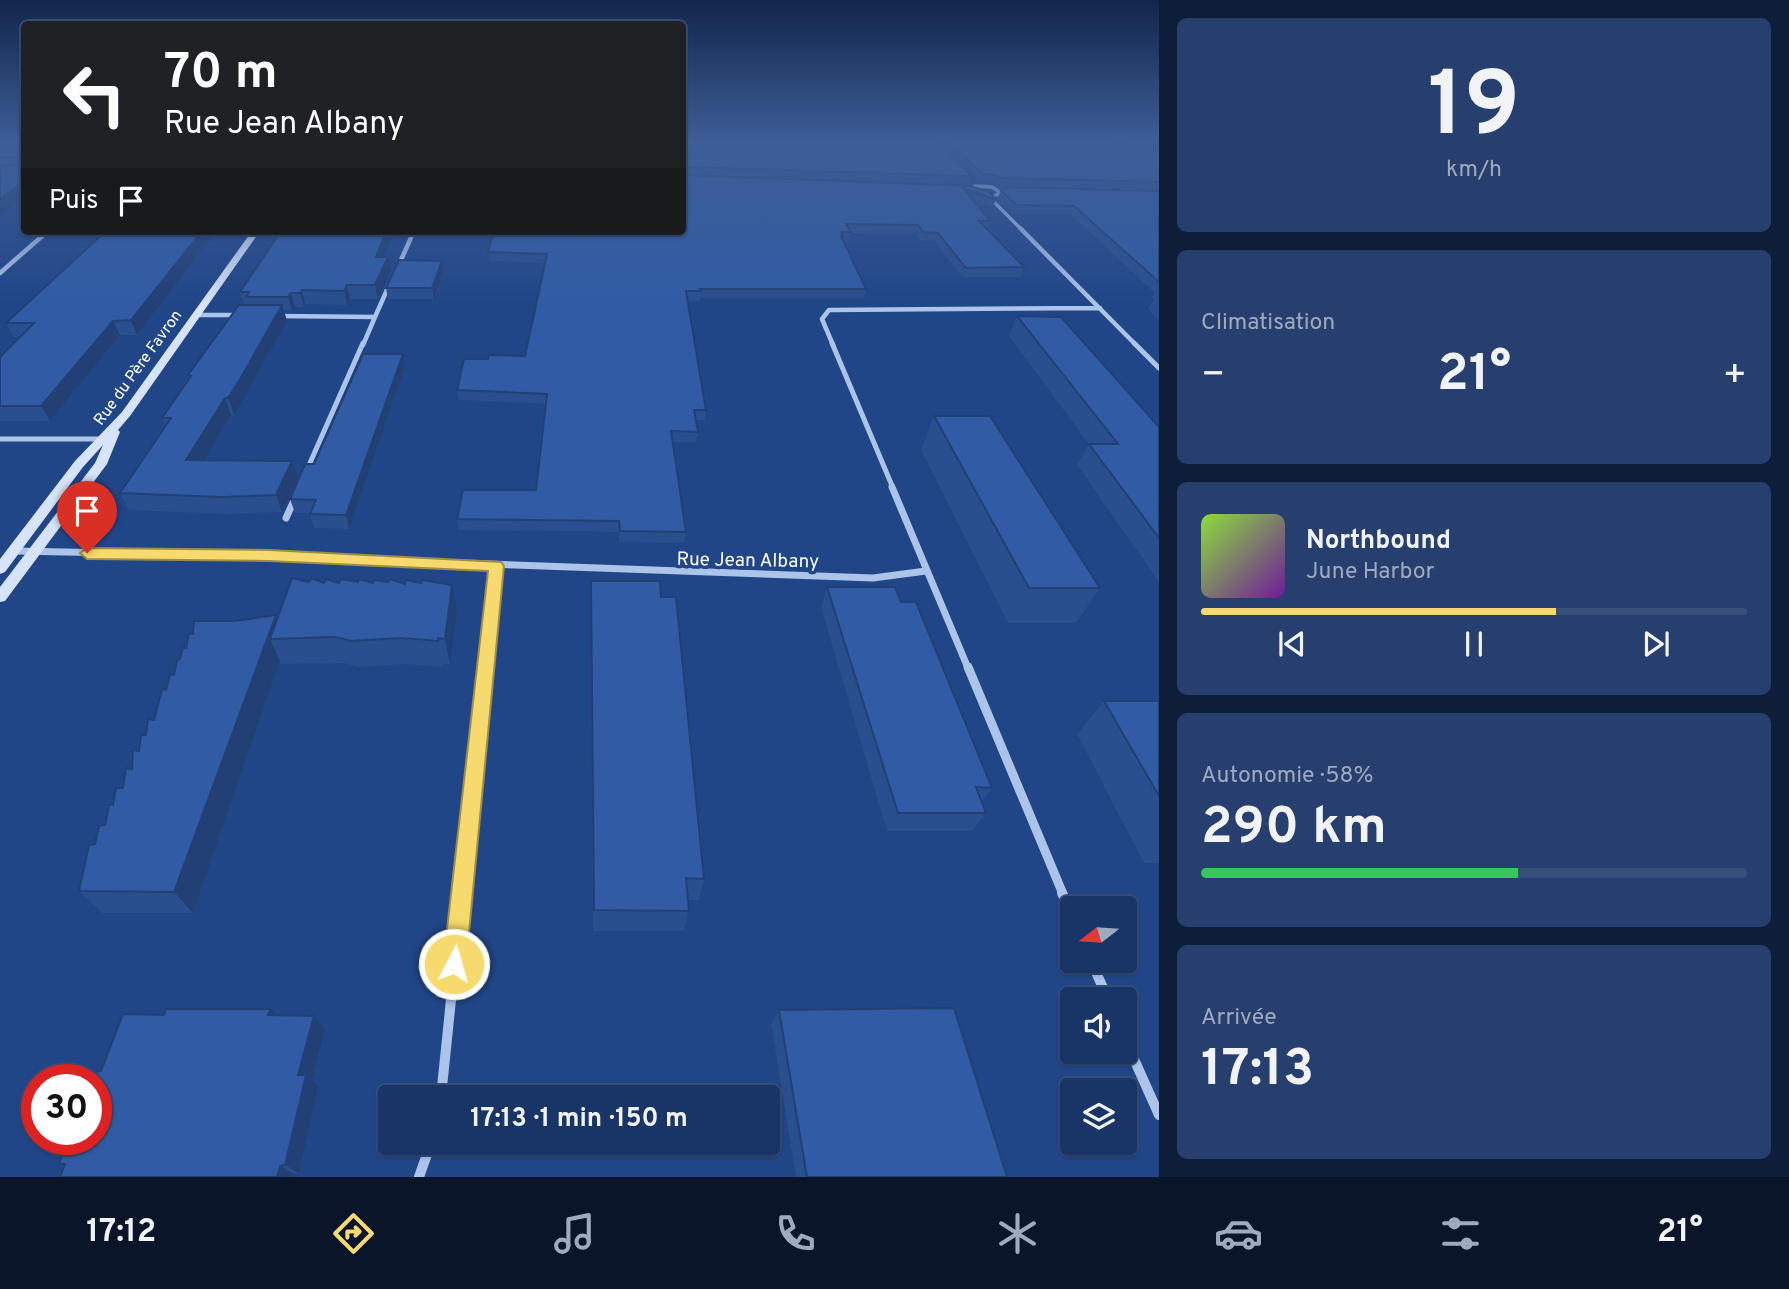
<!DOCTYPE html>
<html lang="fr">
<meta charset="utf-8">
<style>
:root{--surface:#193466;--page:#263f6f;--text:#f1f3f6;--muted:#9faabf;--line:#374f7a;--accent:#f6da6d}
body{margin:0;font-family:Overpass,sans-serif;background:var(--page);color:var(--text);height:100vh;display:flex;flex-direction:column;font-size:26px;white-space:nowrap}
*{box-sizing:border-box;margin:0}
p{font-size:23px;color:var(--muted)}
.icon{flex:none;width:38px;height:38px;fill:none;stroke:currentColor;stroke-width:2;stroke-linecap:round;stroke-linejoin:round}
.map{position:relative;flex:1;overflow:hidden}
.drawer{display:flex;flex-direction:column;gap:18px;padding:18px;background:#0e1d38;width:630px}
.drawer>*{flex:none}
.guide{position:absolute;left:21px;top:21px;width:665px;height:214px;border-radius:7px;box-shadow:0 2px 5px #0004,0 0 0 2px var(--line);background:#202124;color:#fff;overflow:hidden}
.needle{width:46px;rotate:253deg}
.controls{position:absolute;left:1060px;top:896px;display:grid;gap:14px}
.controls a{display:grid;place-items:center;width:77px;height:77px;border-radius:7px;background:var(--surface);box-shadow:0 2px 5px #0004,0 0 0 2px var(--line);font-size:35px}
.speed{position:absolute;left:21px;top:1064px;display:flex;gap:14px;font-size:35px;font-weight:700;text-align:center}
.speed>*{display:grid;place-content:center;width:91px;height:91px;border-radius:50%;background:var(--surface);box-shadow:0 2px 5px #0004,0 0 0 2px var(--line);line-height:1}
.speed .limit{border:10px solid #d22;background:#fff;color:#111}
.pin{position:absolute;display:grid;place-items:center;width:60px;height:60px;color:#fff;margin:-72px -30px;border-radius:50% 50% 50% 0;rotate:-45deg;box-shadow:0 0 7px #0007}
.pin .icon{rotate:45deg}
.me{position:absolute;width:77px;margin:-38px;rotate:6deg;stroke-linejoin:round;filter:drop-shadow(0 0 5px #0008)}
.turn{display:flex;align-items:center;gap:24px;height:147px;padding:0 28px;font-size:32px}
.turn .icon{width:91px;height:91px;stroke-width:2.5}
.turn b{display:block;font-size:49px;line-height:60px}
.then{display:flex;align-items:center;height:66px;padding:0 28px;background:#0003;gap:14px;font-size:26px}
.big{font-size:52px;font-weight:700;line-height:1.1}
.drawer .widget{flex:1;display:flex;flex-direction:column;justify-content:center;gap:10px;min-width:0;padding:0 24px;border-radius:10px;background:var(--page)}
.drawer .dial{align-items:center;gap:0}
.dial b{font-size:91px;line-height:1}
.song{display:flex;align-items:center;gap:21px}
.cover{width:84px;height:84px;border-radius:10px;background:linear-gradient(135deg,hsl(90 70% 55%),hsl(280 70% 35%))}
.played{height:7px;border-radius:4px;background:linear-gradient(90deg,var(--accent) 65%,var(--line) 65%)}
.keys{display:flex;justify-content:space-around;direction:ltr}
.heat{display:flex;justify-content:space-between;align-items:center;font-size:38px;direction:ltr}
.charge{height:10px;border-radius:5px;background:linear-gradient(90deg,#34c759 58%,var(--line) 0)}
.trip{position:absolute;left:378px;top:1085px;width:402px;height:70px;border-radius:7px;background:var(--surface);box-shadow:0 2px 5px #0004,0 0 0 2px var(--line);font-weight:700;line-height:70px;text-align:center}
.dock{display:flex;height:112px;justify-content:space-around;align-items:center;background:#0a1529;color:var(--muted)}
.dock .icon{width:49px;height:49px}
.dock .selected{color:var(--accent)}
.dock b{font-size:32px;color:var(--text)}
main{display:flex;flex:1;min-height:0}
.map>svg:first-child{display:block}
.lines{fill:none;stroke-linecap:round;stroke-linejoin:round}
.street-far5{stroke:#acc3ea;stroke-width:3.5}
.street-far4{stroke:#acc3ea;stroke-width:4.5}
.street-far3{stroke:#acc3ea;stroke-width:5}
.street-far2{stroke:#acc3ea;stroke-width:7}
.street-far1{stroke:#acc3ea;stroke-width:9}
.street{stroke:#acc3ea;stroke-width:10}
.secondary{fill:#d7e3f8;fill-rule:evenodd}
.wall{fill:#2a4f8e}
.shaded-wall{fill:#224074}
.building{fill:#315ca5;stroke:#224074;stroke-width:2}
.route{fill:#f6da6d;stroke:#a08e47;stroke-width:2}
.labels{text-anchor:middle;stroke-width:7;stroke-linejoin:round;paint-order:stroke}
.far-street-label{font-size:16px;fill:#fff;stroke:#214688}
.street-label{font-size:19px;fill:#fff;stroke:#214688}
</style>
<main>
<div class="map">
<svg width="1159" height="1177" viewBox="0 0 1159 1177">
<rect width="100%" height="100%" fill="#214688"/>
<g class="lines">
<path class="street-far5" d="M 975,186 L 992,187 L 1001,193 C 990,199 979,197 968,190 Z
M 989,197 L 1023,231"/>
<path class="street-far4" d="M 1021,229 L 1136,345
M 397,269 L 414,231
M 0,273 L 48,231
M 195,315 L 241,315
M 277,316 L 375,317 L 390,283
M 363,345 L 375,317
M 833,345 L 822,319 L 829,310 L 1100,308"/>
<path class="street-far3" d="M 832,343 L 893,488
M 1134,343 L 1159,368
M 0,439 L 104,439
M 306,472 L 363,343"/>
<path class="street-far2" d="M 892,487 L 968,668
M 286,518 L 296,496
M 14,551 L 269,556 L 873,578 L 926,571
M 485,668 L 496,566"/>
<path class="street-far1" d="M 968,667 L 1063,894
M 462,894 L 486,667"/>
<path class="street" d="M 1062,893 L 1073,918
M 1091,961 L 1108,999
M 1125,1039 L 1159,1115
M 441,1097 L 462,893
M 419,1177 L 431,1143"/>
<path class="secondary" d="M 252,231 L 260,231 L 130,416 L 118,430 L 120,432 L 107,464 L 5,601 L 0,602 L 0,587 L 95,463 L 103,445 L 83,467 L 5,572 L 0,574 L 0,559 L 75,461 L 122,412 Z"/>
</g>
<path class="wall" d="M 0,139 L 24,139 L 24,198 L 0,216 Z
M 682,139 L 972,176 L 969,184 L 682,175 Z
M 936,139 L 1159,139 L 1159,320 L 1148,309 L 1154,299 L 1152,297 L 1154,292 L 1070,214 L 1014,214 L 997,199 L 1001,191 L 1083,189 L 999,187 L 993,183 L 979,182 Z
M 970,186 L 996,199 L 993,207 L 974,201 L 990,221 L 987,229 L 1024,267 L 1020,277 L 962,277 L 935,242 L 921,241 L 916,234 L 851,233 L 849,241 L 843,241 L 866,289 L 864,298 L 700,298 L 700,301 L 687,301 L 706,410 L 705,420 L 696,420 L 698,432 L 696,442 L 673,442 L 686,532 L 684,543 L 619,542 L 619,532 L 459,530 L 457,519 L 536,490 L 546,404 L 459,400 L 457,390 L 488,359 L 525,356 L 545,263 L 489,261 L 488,252 Z
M 106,231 L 216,231 L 137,335 L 120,335 L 50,421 L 0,421 L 0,357 L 20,337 L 14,337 L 6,323 Z
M 383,257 L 391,271 L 378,299 L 350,299 L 347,305 L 305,304 L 304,307 L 295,307 L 292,311 L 284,311 L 287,321 L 244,398 L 234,415 L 231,415 L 204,460 L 292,461 L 298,478 L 282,512 L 227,514 L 129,510 L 120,493 L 166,425 L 162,418 L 189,378 L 188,375 L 244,305 L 240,292 Z
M 443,271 L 434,299 L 388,299 L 386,288 Z
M 1017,316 L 1159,427 L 1159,582 L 1077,465 L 1089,444 L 1009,336 Z
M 405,367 L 349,529 L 314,528 L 310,513 L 295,513 L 290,499 L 314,464 Z
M 934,416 L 1100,588 L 1076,623 L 1008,623 L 921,450 Z
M 591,581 L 661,597 L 704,879 L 699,900 L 688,900 L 689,911 L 684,931 L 593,931 Z
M 309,582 L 339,583 L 457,611 L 450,664 L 443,664 L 443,667 L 407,664 L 359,667 L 344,663 L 281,664 L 280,661 L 193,913 L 102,913 L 79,891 L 95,844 L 113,805 L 123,788 L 146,735 L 174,675 L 180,659 L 193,634 L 235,621 L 276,615 L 278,618 Z
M 827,587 L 901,602 L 992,788 L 982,801 L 986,813 L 972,831 L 887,831 L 821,607 Z
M 1104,701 L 1159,701 L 1159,863 L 1144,863 L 1077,734 Z
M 271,1009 L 276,1015 L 314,1016 L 325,1029 L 312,1080 L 318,1086 L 299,1173 L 293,1174 L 64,1165 L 59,1164 L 101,1071 L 164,1015 Z
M 779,1010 L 1007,1177 L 796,1177 L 771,1023 Z"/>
<path class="shaded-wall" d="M 24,181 L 24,198 L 0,216 L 0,199 Z
M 202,231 L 216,231 L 137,335 L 131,320 Z
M 386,231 L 394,231 L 378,271 L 376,257 Z
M 388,257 L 391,271 L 378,299 L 375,285 Z
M 442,261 L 443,271 L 434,299 L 432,288 Z
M 347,285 L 350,299 L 347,305 L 344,291 Z
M 302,290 L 305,304 L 304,307 L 300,293 Z
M 291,293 L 295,307 L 292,311 L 288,297 Z
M 282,305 L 287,321 L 244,398 L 234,415 L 228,398 Z
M 113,321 L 120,335 L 50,421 L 41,406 Z
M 403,354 L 405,367 L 349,529 L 346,515 Z
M 225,398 L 231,415 L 194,477 L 186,460 Z
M 292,461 L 298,478 L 282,512 L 276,495 Z
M 452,585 L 457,611 L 450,664 L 445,639 Z
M 276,615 L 286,638 L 270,639 L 280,661 L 193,913 L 174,892 Z
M 271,1009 L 283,1022 L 268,1015 Z
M 314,1016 L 325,1029 L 312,1080 L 318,1086 L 299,1173 L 285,1165 L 298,1075 Z
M 280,1166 L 293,1174 L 293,1177 L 277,1177 Z"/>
<path class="building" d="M 0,139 L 24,139 L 24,181 L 0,199 L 0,166 L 19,166 L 23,161 L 19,157 L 0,157 Z
M 682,139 L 935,139 L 972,176 L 682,167 Z
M 946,139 L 1091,139 L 1159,150 L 1159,182 L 1002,178 L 996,175 L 982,174 Z
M 1140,139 L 1159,139 L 1159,142 Z
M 682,175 L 970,186 L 990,192 L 996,199 L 964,189 L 990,221 L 979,221 L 1024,267 L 966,268 L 938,233 L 923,232 L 918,225 L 846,224 L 851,232 L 841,232 L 843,236 L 841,236 L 866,289 L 700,289 L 701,291 L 686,291 L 706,410 L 694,410 L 698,432 L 671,431 L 686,532 L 620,531 L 619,521 L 457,519 L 463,490 L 536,490 L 547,394 L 457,390 L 464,359 L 488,359 L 489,355 L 525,356 L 547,254 L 488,252 L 494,231 L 578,231 L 577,237 L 581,231 L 682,231 Z
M 1008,187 L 1159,191 L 1159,282 L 1074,206 L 1017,205 L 1001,191 Z
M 106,231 L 202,231 L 131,320 L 113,321 L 41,406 L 0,406 L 0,357 L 34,323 L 6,323 Z
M 281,231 L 386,231 L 376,257 L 388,257 L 375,285 L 347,285 L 344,291 L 302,290 L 300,293 L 291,293 L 288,297 L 246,297 L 249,292 L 240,292 Z
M 399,260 L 442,261 L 432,288 L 386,288 Z
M 239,305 L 282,305 L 239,381 L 228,398 L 225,398 L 186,460 L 292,461 L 276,495 L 220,497 L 120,493 L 171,418 L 162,418 L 191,376 L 188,375 Z
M 1017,316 L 1061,317 L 1159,427 L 1159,538 L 1089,444 L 1118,444 Z
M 363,354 L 403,354 L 346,515 L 310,514 L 316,500 L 290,499 L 305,464 L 314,464 Z
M 934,416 L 990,416 L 1100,588 L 1029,588 Z
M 292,578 L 309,582 L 311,578 L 324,583 L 326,579 L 339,583 L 341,579 L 358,582 L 359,579 L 373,583 L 374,580 L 388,582 L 390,579 L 405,584 L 406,580 L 421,583 L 422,580 L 452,585 L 445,639 L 438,638 L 438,641 L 401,638 L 351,641 L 336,637 L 270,639 Z
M 591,581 L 660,581 L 661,597 L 676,597 L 704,879 L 686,878 L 689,911 L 594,910 Z
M 827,587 L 895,587 L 901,602 L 916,602 L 992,788 L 976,787 L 986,813 L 898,813 Z
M 276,615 L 174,892 L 79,891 L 89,845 L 95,844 L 99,826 L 105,825 L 109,805 L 113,805 L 116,788 L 123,788 L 126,768 L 132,769 L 133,750 L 139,751 L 141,735 L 146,735 L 148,719 L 154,720 L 162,689 L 166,690 L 170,674 L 174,675 L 177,660 L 180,659 L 183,647 L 186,648 L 189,633 L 193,634 L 194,621 L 235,621 Z
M 1104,701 L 1159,701 L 1159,796 Z
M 954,1008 L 1007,1177 L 807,1177 L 779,1010 Z
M 166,1009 L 271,1009 L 268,1015 L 314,1016 L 298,1075 L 306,1075 L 285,1165 L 280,1166 L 277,1177 L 60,1177 L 65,1164 L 59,1164 L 68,1139 L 96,1139 L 96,1080 L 91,1080 L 94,1072 L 101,1071 L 123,1014 L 164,1015 Z"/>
<linearGradient id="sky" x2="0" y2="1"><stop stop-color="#12264b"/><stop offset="0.46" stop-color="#3d5d96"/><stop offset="1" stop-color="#3d5d96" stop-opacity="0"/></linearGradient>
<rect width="1159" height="304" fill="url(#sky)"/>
<path class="route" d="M 87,548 L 269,550 L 501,562 L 504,566 L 466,964 L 463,973 L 454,976 L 446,973 L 443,964 L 488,571 L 269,561 L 87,559 L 80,553 Z"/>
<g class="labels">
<g class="far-street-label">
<text transform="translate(137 367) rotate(-54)" y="6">Rue du Père Favron</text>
</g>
<g class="street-label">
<text transform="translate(748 559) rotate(1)" y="7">Rue Jean Albany</text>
</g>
</g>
</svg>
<div class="controls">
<a><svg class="needle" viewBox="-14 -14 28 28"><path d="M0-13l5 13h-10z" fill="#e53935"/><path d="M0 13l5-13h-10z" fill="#9faabf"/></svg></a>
<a><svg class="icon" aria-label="sound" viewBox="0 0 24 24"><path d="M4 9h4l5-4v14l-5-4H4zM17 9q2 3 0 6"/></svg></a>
<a><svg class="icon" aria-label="layers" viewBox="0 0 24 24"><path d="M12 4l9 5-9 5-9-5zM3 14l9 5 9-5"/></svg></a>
</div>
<div class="speed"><div class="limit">30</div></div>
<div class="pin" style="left:87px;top:553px;background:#d93025"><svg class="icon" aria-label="arrive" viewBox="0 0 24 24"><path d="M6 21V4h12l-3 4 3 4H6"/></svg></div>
<svg class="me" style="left:454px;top:964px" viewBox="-20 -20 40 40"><circle r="17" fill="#f6da6d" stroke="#fff" stroke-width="3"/><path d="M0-11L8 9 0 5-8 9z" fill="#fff"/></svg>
<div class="trip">17:13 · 1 min · 150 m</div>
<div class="guide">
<div class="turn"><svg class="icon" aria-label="left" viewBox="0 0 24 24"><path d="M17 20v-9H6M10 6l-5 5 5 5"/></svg><div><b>70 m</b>Rue Jean Albany</div></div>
<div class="then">Puis<svg class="icon" aria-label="arrive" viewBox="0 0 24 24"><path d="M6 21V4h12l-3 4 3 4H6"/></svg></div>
</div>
</div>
<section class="drawer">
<div class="widget dial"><b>19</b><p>km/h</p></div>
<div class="widget"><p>Climatisation</p>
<div class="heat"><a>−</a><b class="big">21°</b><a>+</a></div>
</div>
<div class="widget">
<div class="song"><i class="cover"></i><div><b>Northbound</b><p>June Harbor</p></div></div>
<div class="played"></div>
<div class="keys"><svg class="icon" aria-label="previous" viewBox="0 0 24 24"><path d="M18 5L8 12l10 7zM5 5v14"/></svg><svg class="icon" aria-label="pause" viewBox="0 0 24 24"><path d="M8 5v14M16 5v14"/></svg><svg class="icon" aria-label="next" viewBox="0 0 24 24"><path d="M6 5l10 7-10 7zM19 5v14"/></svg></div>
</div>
<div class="widget"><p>Autonomie · 58%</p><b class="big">290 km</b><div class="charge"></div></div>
<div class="widget"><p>Arrivée</p><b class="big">17:13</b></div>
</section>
</main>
<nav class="dock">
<b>17:12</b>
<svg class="icon selected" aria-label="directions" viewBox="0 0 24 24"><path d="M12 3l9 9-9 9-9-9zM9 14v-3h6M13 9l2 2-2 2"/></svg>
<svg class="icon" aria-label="music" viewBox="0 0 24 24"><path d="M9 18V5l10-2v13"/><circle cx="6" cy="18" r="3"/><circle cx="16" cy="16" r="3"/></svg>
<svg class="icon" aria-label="phone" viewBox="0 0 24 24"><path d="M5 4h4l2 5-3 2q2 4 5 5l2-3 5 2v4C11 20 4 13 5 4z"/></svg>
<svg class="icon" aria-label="climate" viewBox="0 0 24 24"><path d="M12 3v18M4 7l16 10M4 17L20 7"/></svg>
<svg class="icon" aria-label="car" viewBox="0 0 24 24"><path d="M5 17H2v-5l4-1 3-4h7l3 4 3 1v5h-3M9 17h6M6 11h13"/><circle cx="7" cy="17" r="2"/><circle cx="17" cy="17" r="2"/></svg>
<svg class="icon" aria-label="filters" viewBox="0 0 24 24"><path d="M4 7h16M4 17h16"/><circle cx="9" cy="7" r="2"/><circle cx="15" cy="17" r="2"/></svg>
<b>21°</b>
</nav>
